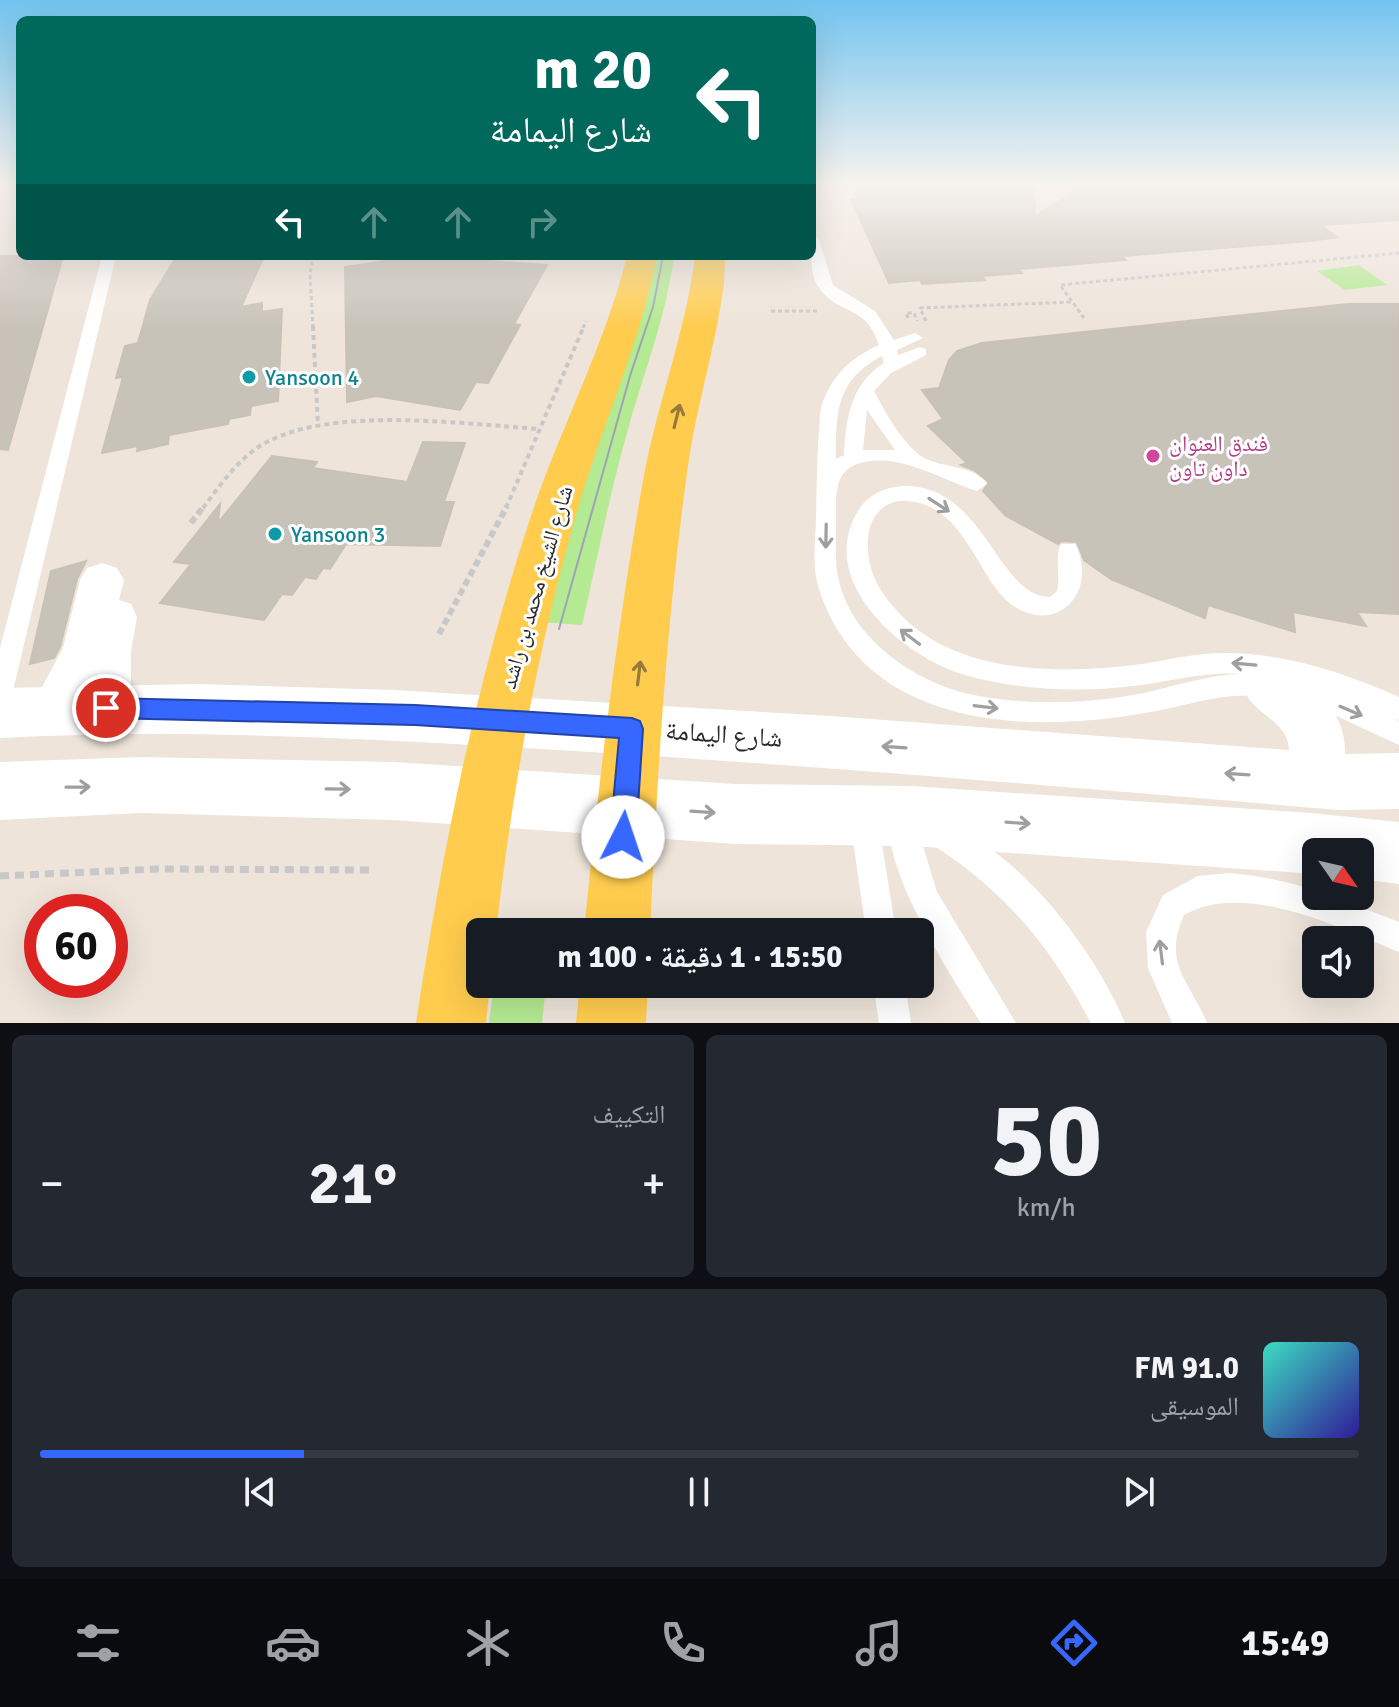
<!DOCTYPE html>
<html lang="ar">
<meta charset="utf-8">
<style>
:root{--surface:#171b24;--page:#242831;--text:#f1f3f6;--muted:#9ea1a6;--line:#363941;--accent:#3667ff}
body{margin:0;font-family:Signika,"Noto Naskh Arabic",sans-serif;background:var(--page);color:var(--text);direction:rtl;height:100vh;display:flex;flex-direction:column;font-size:30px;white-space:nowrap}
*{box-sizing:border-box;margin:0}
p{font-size:26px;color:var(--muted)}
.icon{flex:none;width:44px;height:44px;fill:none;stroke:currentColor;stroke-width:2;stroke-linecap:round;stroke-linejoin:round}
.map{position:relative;height:1023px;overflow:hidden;direction:ltr}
.details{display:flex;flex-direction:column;gap:12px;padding:12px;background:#0d0f14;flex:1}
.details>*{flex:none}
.banner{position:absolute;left:16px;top:16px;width:800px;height:244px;border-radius:12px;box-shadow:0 8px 32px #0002;direction:rtl;background:#00695c;color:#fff;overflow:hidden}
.needle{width:52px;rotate:124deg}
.fabs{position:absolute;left:1302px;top:838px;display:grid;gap:16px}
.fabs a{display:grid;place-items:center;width:72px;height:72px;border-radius:12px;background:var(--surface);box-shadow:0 8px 32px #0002;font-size:40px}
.speed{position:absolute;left:24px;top:894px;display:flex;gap:16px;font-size:40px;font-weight:700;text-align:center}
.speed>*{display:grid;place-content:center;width:104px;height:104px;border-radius:50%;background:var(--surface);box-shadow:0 8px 32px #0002;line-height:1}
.speed .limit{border:12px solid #d22;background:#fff;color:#111}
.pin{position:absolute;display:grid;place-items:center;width:68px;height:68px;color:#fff;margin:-34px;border:4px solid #fff;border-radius:50%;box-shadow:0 2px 8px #0007}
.me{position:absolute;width:88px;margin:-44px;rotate:4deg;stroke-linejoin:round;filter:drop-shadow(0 0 6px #0008)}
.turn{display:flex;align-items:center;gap:28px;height:168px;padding:0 32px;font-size:36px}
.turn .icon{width:104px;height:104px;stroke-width:2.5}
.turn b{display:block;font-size:56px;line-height:68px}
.lanes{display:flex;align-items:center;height:76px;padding:0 32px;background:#0003;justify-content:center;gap:40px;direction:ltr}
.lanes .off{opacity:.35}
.big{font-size:60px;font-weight:800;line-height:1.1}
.details .card{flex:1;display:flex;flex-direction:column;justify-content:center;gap:12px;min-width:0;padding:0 28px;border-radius:12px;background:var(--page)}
.details .dial{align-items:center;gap:0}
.dial b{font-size:104px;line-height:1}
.song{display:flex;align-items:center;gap:24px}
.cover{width:96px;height:96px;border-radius:12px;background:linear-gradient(135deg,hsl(170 70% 55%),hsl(250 70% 35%))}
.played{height:8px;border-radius:4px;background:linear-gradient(90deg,var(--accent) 20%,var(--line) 20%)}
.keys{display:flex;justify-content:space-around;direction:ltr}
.heat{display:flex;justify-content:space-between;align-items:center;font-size:44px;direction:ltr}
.details .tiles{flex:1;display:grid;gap:12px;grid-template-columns:1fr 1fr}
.card:last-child{grid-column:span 2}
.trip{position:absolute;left:466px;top:918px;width:468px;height:80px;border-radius:12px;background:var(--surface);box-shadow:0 8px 32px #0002;font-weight:800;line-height:80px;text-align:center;direction:rtl}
.tab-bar{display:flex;height:128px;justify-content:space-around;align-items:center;background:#090b0e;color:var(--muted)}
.tab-bar .icon{width:56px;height:56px}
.tab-bar .current{color:var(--accent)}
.tab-bar b{font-size:36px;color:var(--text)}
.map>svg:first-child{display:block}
.green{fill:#b4ea91}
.building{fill:#c8c3b9;stroke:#c9c1b4;stroke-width:2}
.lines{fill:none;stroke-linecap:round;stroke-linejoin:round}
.path-far3{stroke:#c8c8c8;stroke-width:3;stroke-dasharray:4 3;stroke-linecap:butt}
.path-far2{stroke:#c8c8c8;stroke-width:4;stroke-dasharray:5 4;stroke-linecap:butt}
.path-far1{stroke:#c8c8c8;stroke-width:6;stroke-dasharray:7 4;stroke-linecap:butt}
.path{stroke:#c8c8c8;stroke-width:7;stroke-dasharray:9 6;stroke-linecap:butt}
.service{fill:#fff;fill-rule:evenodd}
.minor{fill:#fff;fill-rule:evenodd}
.tertiary{fill:#fff;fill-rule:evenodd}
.primary{fill:#ffcc4e;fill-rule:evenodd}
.tram{stroke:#9da2b7;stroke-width:2}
.oneway{stroke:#947b3c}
.oneway2{stroke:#9f9f9f}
.route{fill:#3667ff;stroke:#2343a6;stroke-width:2}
.culture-dot{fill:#0f9aa8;stroke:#fff;stroke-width:3}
.hotel-dot{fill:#d1479c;stroke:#fff;stroke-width:3}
.labels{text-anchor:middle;stroke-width:6;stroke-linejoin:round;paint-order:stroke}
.culture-label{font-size:22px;fill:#0d838f;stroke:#fff;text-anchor:start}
.hotel-label{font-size:22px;fill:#b23c85;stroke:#fff;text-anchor:start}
.street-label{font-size:22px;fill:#2a2a2a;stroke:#fff}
.near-street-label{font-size:26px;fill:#2a2a2a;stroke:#fff}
</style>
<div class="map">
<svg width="1399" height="1023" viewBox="0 0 1399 1023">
<rect width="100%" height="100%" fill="#eee4da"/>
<path class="green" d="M 652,256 L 674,256 C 666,318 643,374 627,433 C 609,496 597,561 582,625 L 540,622 Z
M 1359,265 L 1387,285 L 1345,290 L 1317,271 Z
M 494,984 L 546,984 L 542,1023 L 489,1023 Z"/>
<path class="building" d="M 856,185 L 1034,185 L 1035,216 L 1084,186 L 1399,185 L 1399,220 L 1321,225 L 1337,237 L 1311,241 L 1122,256 L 1126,260 L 1019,269 L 1022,273 L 982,276 L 985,280 L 922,284 L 920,280 L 889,283 L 851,199 L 857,199 L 854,192 L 859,191 Z
M 0,256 L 63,256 L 8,450 L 0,449 Z
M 177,256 L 264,256 L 241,307 L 262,303 L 262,312 L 282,309 L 278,401 L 251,406 L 250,415 L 229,419 L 228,424 L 169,435 L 168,444 L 137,451 L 138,446 L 102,453 L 123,377 L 116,378 L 125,346 L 138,343 L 150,300 Z
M 419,256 L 547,265 L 514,324 L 520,325 L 488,383 L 476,382 L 460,410 L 376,396 L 347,402 L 345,267 Z
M 1348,304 L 1399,304 L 1399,614 L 1357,612 L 1366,626 L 1293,612 L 1295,632 L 1208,605 L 1205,618 L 1111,579 L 1084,560 L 1077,542 L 1061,541 L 1058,544 L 1006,516 L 983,491 L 989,482 L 974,470 L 961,465 L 967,463 L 928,426 L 943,419 L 922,390 L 939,388 L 949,360 L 957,351 L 982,343 Z
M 423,442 L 465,443 L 444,502 L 454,502 L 440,546 L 346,544 L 330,569 L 323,568 L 316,579 L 305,577 L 292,595 L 282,594 L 264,620 L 160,603 L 191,564 L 174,562 L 220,504 L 218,523 L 272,456 L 317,462 L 313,468 L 407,482 Z
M 86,561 L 77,579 L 60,647 L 54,658 L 30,664 L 51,571 Z"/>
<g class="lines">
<path class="path-far3" d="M 771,311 L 818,311
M 908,318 L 906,313 L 914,313 L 917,321
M 1084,318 L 1060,285 L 1399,253
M 926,321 L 920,308 L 1072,302
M 313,328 L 310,274 L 313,256
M 583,328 L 586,321"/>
<path class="path-far2" d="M 313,326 L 318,425
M 203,508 C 221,484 240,456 267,442 C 336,406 463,424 540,429
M 506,508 L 584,326"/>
<path class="path-far1" d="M 191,523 L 204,506
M 439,634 L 507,506"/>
<path class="path" d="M 0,876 L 158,869 L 369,870"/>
<path class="service" d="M 812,235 L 819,239 L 833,285 L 875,311 L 894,340 L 915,333 L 923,338 L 897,350 L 898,355 L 920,347 L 926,349 L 926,355 L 891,373 L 874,391 C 886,413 899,438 918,454 C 936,469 973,463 987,484 L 977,491 C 941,480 900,452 860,463 C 836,470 836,491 836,512 C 837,537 833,562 840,585 C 855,641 916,682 969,694 C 1023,706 1086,704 1139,694 C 1173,687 1206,675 1241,674 C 1204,671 1169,682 1133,686 C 1077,693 1019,690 965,675 C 903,657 815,582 858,511 C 867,495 885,487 903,486 C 985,484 997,597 1050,597 L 1057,591 C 1061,576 1054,557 1061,544 L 1075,544 C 1099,589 1059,637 1012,605 C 977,579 966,506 908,501 C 895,500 884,504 876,515 C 869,524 867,537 868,549 C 869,577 884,598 903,617 C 960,674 1059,674 1134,665 C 1166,661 1197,652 1230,653 C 1288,654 1346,673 1399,697 L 1399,720 L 1392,717 L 1399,721 L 1399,745 L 1330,713 L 1291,701 L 1288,693 L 1291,685 L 1298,683 L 1278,679 L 1281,685 L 1278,693 C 1264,698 1250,695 1235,696 C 1219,697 1203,700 1188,704 C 1061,735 869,743 819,589 C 811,566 816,540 816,516 C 817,480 817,443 821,407 C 832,375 849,359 879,345 C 866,304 840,316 820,289 C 808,274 812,252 812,235 ZM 882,356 L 884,363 C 851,384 846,417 844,455 L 836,459 C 836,412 836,380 882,356 ZM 867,410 L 895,450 L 863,450 Z
M 102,256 L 116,256 L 12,695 L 9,703 L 0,706 L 0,648 Z
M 864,805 L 874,809 L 878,819 L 896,932 L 866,932 L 850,819 L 854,809 Z
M 902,806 L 912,810 L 937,892 L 1016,1023 L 981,1023 C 955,982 873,858 892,810 Z
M 946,823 C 1022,855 1094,949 1125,1023 L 1091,1023 C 1050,947 1009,895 936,847 L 932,837 L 936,827 Z
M 1230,873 C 1259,876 1288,881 1316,891 L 1316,896 L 1332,896 L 1399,922 L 1399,952 C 1341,928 1244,880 1184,915 C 1162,964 1190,981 1207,1023 L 1172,1023 L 1148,968 L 1146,932 L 1163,895 L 1198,876 Z
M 873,984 L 905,984 L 911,1023 L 879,1023 Z"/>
<path class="minor" d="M 102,563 L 117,568 L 124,580 L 119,600 L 131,604 L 137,617 L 131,651 L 131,708 L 123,724 L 106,730 L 89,724 L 82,707 L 72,725 L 55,731 L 38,725 L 30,709 L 63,648 L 80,580 L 87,568 Z"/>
<path class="tertiary" d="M 1269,661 C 1307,675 1347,710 1345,754 L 1399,753 L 1399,809 L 1339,810 C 1079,788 819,766 559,750 C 373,739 187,728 0,738 L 0,688 L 197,684 L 394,690 L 831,716 L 1289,750 C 1288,726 1267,719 1252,703 C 1248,699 1245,691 1243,685 L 1250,668 Z
M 141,757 L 393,762 L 736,784 L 911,786 L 1311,813 L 1399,822 L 1399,884 L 1360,879 L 1360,852 L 1316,852 L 1316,874 L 911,846 L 736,844 L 393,820 L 141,813 L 0,820 L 0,762 Z"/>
<path class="primary" d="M 627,256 L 657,256 C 639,348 599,432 574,522 C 536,656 512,793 496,932 L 480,932 L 480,984 L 490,984 L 486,1023 L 416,1023 C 442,853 475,686 529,522 C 558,432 604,349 627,256 Z
M 695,256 L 725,256 L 724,283 C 716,347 695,409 687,473 C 666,625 657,779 650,932 L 584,932 C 599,779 617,626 644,475 C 658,401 686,331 695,256 Z
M 580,984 L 648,984 L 646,1023 L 576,1023 Z"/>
<path class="tram" d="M 559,629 L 630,376 L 653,307 L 663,256"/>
</g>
<defs><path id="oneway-shaft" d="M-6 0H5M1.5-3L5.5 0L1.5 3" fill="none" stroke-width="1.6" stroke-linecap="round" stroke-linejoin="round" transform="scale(2)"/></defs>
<g class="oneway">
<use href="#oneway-shaft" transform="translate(677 416) rotate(-76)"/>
<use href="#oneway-shaft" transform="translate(639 673) rotate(-83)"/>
</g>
<g class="oneway2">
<use href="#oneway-shaft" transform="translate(939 505) rotate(33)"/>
<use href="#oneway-shaft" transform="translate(826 536) rotate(91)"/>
<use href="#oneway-shaft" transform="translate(910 637) rotate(-143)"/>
<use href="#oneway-shaft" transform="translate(1244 664) rotate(-175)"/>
<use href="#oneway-shaft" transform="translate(986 707) rotate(7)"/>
<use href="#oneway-shaft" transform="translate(1351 711) rotate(23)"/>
<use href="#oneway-shaft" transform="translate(894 747) rotate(-176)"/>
<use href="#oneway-shaft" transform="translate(1237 774) rotate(-176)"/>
<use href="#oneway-shaft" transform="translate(78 787) rotate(-1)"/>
<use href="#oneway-shaft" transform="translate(338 789) rotate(1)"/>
<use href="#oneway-shaft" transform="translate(703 812) rotate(4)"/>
<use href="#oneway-shaft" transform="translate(1018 823) rotate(4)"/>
<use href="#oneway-shaft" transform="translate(1161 952) rotate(-97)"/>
</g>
<linearGradient id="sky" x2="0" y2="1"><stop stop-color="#72c4f0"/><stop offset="0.56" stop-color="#f7f3ee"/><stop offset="1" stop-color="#f7f3ee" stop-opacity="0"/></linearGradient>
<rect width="1399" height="328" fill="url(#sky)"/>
<path class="route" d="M 106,698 L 415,705 L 632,718 L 640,721 L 643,729 L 636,837 L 632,845 L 623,849 L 614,845 L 610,837 L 619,738 L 415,725 L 106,718 L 98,715 L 95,708 L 98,701 Z"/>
<g class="culture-dot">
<circle cx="249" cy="377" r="8"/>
<circle cx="275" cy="534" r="8"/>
</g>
<circle class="hotel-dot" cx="1153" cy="456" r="8"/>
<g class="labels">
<g class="culture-label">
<text x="265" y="385">Yansoon 4</text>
<text x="291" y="542">Yansoon 3</text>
</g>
<g class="hotel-label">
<text x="1169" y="451">فندق العنوان<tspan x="1169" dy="25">داون تاون</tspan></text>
</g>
<g class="street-label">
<text transform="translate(536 587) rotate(-74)" y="8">شارع الشيخ محمد بن راشد</text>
</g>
<g class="near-street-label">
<text transform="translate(724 734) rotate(4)" y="9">شارع اليمامة</text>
</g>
</g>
</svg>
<div class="fabs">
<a><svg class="needle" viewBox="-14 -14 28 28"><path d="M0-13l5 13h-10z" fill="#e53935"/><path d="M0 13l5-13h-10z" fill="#9ea1a6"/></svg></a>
<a><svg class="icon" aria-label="sound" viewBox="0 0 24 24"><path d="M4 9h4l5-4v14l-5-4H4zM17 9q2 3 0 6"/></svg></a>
</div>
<div class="speed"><div class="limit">60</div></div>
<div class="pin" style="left:106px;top:708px;background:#d93025"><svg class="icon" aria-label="arrive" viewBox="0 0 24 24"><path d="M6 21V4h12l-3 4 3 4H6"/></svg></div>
<svg class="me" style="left:623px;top:837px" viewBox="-20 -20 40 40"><circle r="19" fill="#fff"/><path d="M0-13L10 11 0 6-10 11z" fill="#3667ff"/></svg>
<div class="trip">15:50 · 1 دقيقة · 100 m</div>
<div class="banner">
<div class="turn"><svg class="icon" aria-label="left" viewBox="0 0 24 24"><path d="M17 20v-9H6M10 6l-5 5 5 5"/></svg><div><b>20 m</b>شارع اليمامة</div></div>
<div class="lanes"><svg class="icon" aria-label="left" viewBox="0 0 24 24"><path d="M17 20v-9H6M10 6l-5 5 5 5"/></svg><svg class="icon off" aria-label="ahead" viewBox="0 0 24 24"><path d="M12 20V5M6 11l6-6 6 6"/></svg><svg class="icon off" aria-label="ahead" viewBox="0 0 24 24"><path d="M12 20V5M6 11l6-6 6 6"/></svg><svg class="icon off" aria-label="right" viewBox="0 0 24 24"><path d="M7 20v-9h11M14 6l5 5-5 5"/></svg></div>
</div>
</div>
<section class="details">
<div class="tiles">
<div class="card dial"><b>50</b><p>km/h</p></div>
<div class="card"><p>التكييف</p>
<div class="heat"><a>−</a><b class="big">21°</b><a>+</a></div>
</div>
<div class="card">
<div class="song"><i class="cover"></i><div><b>91.0 FM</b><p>الموسيقى</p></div></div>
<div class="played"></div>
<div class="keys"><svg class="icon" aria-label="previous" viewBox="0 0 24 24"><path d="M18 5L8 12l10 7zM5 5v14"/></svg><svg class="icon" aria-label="pause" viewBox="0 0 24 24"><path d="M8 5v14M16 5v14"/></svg><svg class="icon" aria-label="next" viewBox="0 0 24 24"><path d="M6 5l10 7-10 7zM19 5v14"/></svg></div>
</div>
</div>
</section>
<nav class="tab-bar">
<b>15:49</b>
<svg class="icon current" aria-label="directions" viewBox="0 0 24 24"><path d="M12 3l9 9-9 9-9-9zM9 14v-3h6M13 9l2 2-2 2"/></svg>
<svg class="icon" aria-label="music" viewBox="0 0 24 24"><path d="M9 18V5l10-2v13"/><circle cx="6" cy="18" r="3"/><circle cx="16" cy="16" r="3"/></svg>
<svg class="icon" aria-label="phone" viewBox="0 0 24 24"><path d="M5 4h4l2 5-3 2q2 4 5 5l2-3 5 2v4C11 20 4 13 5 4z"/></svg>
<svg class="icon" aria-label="climate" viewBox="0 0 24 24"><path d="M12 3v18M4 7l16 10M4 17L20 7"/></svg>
<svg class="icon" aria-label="car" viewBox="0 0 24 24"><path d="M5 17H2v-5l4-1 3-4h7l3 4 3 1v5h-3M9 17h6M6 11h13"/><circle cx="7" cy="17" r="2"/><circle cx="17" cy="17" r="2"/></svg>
<svg class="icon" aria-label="filters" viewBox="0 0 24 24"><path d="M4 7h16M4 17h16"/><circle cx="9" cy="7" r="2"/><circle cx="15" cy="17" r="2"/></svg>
</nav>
